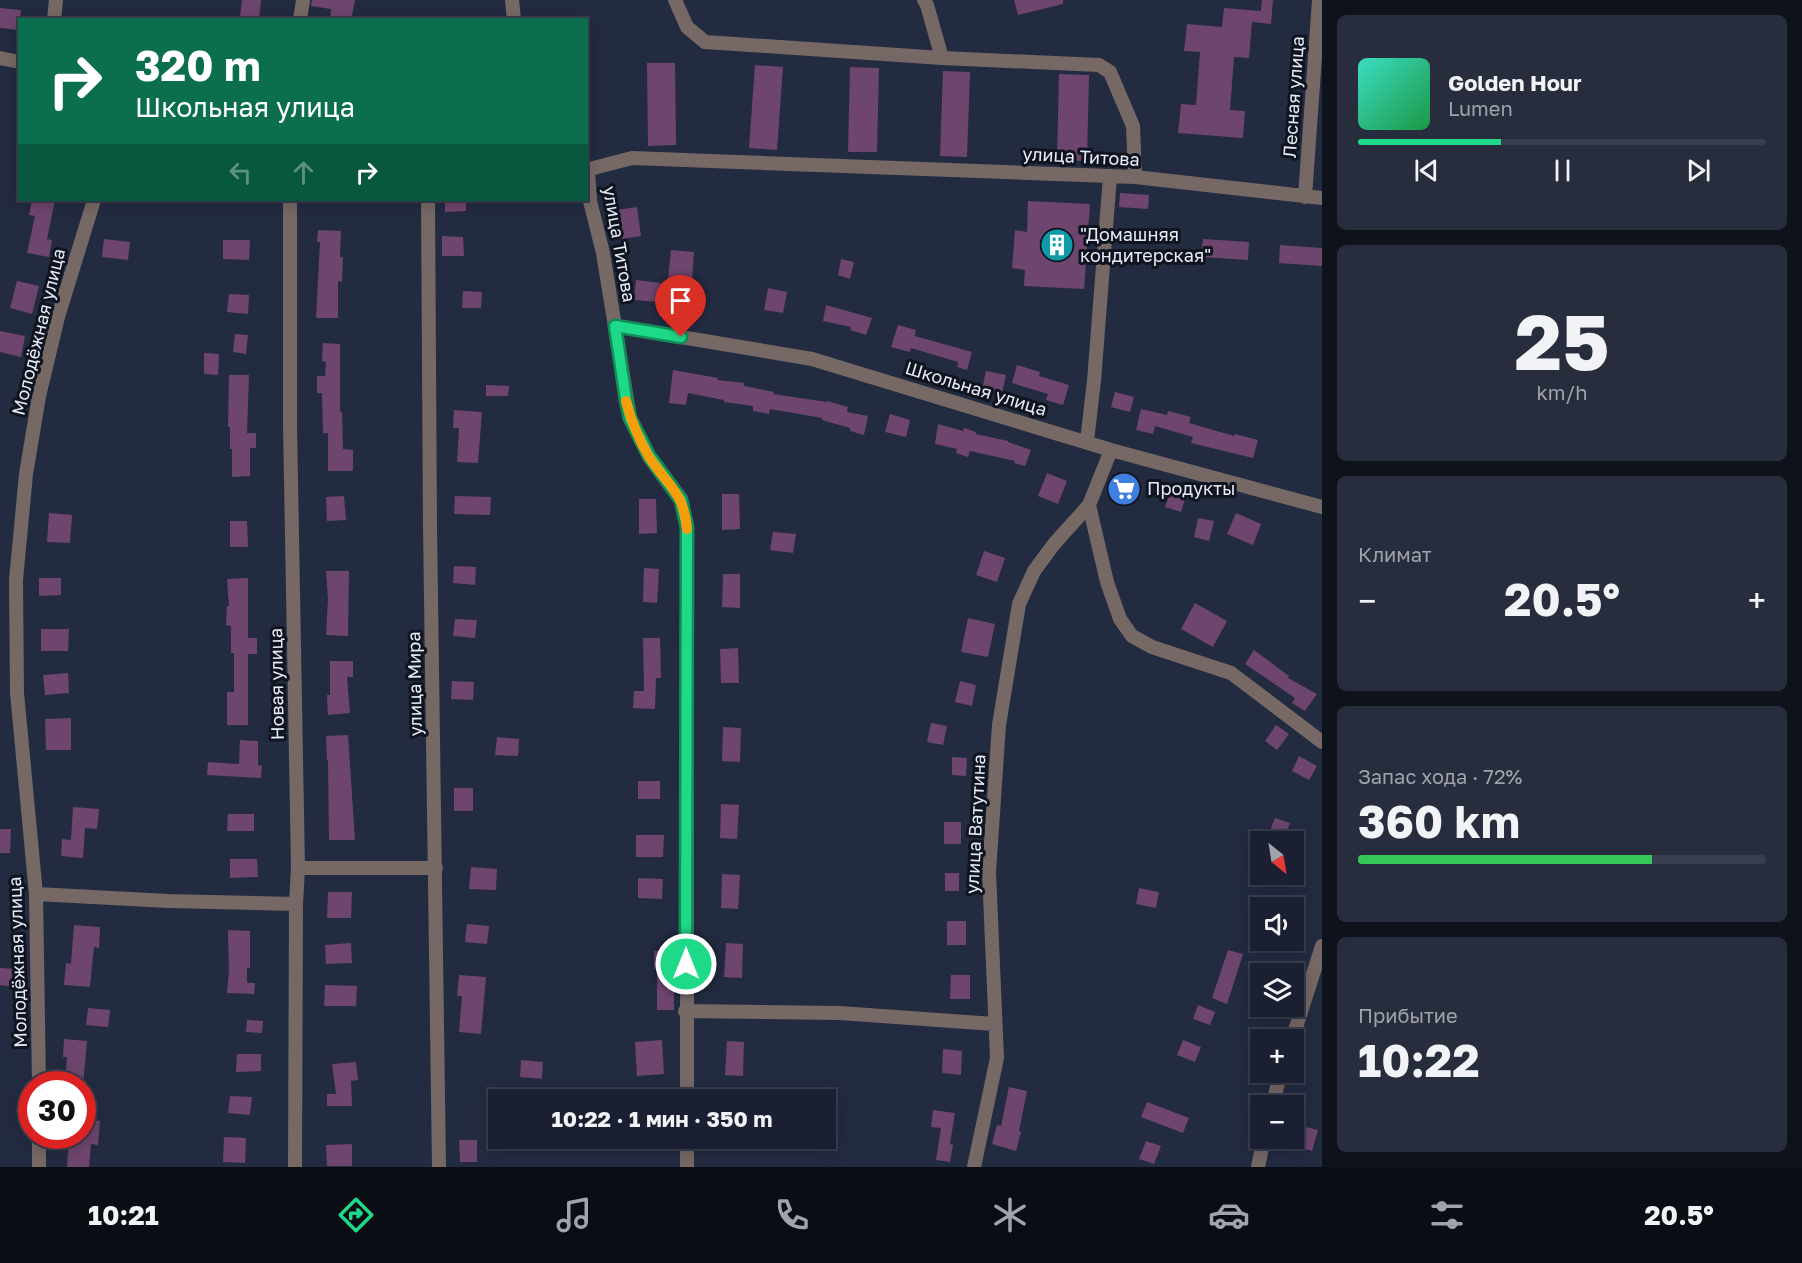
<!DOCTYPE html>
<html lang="ru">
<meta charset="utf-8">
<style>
:root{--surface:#1a2031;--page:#272d3d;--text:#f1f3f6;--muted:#9fa3ab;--line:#383e4d;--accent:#1dd988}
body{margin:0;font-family:"Golos Text",sans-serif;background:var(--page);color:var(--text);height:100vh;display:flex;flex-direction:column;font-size:22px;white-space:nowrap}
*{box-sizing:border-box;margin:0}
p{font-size:20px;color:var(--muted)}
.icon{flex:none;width:33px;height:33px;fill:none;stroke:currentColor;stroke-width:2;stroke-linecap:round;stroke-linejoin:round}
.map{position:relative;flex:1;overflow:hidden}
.panel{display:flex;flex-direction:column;gap:15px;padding:15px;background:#0e121b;width:480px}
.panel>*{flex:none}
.guide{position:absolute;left:18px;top:18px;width:570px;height:183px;border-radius:0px;box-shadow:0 3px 15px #0003,0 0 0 2px var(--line);background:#0b6e4f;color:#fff;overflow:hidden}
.needle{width:39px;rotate:150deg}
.buttons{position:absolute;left:1250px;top:831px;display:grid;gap:12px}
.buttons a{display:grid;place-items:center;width:54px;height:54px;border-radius:0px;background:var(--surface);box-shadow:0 3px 15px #0003,0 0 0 2px var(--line);font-size:30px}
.speed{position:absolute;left:18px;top:1071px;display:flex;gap:12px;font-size:30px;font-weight:700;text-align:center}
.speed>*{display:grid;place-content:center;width:78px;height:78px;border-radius:50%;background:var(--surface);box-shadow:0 3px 15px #0003,0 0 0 2px var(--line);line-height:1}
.speed .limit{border:9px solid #d22;background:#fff;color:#111}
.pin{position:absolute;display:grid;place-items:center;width:51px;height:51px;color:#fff;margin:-62px -26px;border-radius:50% 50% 50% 0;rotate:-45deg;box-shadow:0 0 6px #0007}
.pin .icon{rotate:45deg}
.me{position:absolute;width:66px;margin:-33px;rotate:0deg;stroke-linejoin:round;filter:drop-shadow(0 0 4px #0008)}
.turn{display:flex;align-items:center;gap:21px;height:126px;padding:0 18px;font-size:27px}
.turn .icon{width:78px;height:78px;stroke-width:2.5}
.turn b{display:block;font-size:42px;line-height:51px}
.lanes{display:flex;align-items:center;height:57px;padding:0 18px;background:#0003;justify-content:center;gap:30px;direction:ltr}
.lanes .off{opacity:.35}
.big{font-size:45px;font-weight:700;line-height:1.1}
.panel .tile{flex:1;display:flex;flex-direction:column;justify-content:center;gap:9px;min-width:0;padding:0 21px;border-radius:9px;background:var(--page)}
.panel .dial{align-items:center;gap:0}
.dial b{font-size:78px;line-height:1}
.song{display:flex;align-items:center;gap:18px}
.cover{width:72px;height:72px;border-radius:9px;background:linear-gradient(135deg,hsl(170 70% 55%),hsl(140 70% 35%))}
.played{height:6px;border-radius:3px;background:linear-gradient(90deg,var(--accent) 35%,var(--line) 35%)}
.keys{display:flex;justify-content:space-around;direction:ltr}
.heat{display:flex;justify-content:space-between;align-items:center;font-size:33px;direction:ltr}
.charge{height:9px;border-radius:4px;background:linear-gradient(90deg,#34c759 72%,var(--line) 0)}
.trip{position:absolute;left:488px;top:1089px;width:348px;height:60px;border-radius:0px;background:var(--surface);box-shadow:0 3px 15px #0003,0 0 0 2px var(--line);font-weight:700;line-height:60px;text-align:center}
.dock{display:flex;height:96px;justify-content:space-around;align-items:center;background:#0a0d14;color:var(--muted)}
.dock .icon{width:42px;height:42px}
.dock .on{color:var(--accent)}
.dock b{font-size:27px;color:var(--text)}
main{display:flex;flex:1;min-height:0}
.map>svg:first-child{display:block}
.building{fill:#6e456e}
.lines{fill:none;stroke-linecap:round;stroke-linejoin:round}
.minor{stroke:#766865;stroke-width:14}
.route-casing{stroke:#138d58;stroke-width:15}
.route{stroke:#1dd988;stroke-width:10}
.slow{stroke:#f59e0b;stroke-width:10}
.labels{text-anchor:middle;stroke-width:6;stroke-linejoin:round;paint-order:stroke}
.street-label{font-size:18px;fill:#e5ebf9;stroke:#10141e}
.poi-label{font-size:18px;fill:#e5ebf9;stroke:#10141e;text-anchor:start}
</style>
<main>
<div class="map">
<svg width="1322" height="1167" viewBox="0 0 1322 1167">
<rect width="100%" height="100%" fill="#232b41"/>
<path class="building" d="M 242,0 L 261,0 L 259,19 L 240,17 Z
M 312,0 L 355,0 L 351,20 L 330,20 L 331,9 L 311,6 Z
M 1014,0 L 1063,0 L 1063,4 L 1018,15 Z
M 1262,0 L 1273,0 L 1271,24 L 1252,22 L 1249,58 L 1234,57 L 1230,110 L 1245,111 L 1243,138 L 1178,133 L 1181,104 L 1196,105 L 1200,52 L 1184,51 L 1187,24 L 1222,27 L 1224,8 L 1261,11 Z
M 0,8 L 21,10 L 19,30 L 0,28 Z
M 647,63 L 675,63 L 676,145 L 648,146 Z
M 755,65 L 783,67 L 777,150 L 749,148 Z
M 850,67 L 879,68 L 877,152 L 848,152 Z
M 943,71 L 970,72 L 967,157 L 940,156 Z
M 1059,74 L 1089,75 L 1087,161 L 1057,160 Z
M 1120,193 L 1149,195 L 1148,209 L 1119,207 Z
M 32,200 L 55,200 L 47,239 L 52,240 L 49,257 L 27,253 L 35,216 L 29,215 Z
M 445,200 L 466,200 L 466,211 L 445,212 Z
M 1028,201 L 1090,204 L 1084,289 L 1024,286 L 1025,270 L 1012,268 L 1015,230 L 1027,232 Z
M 637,207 L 641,236 L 622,239 L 617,210 Z
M 318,230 L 341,231 L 340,257 L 343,257 L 342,282 L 338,281 L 338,318 L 316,318 L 320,242 L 317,242 Z
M 442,236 L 463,237 L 464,256 L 442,256 Z
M 104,239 L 130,242 L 128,260 L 102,257 Z
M 1203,239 L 1249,242 L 1248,260 L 1201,257 Z
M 223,240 L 250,240 L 249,260 L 223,259 Z
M 1280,245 L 1322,248 L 1322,266 L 1279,263 Z
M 671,250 L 694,252 L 692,281 L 668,279 Z
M 841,259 L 854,262 L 850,279 L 838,275 Z
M 636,280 L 661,283 L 660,302 L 634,300 Z
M 17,281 L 39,286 L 32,314 L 10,308 Z
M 768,288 L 787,292 L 783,313 L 764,310 Z
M 463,291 L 482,292 L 481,308 L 462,308 Z
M 229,294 L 249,295 L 248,314 L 227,312 Z
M 826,305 L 872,318 L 866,335 L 850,330 L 851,327 L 823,321 Z
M 898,325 L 916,330 L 915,336 L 972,352 L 967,370 L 957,367 L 958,362 L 911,348 L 910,352 L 891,347 Z
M 0,331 L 25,336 L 21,357 L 0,352 Z
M 235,334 L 248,335 L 246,354 L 233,352 Z
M 323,343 L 340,344 L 340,412 L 342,411 L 343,449 L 353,450 L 353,471 L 328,471 L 328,433 L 323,433 L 322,393 L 317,393 L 317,376 L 325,376 L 326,362 L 322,361 Z
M 204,353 L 219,354 L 218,375 L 204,374 Z
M 1017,365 L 1040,372 L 1039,376 L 1069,385 L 1063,405 L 1046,400 L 1048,394 L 1012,383 Z
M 673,370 L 718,378 L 717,380 L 744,383 L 744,386 L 774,392 L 773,394 L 827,402 L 827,401 L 848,407 L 847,412 L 868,416 L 864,435 L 850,431 L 850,428 L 822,420 L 822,418 L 770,409 L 769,414 L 753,411 L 753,406 L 724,402 L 724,400 L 688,393 L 686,405 L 669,403 Z
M 986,371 L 1006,375 L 1002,393 L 982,390 Z
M 229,375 L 249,375 L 247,433 L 256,433 L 256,448 L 250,448 L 250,476 L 232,477 L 232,449 L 230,449 L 230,427 L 228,427 Z
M 486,385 L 509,386 L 508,396 L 486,396 Z
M 1115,392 L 1134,397 L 1130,412 L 1111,407 Z
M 1141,409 L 1167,415 L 1168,411 L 1191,417 L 1189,423 L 1234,436 L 1235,434 L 1258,440 L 1253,458 L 1191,443 L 1193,437 L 1155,426 L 1153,434 L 1136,430 Z
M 454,410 L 482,412 L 478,463 L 457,462 L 459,428 L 453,428 Z
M 890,414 L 910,420 L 906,437 L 885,432 Z
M 938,424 L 963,431 L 964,428 L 976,432 L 976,434 L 1008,441 L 1008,442 L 1031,450 L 1025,466 L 1014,463 L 1015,461 L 970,451 L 968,457 L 956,453 L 957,449 L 935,444 Z
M 1047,473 L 1067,481 L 1058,504 L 1038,496 Z
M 1118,473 L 1135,478 L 1129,504 L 1112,500 Z
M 1172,488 L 1187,493 L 1181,512 L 1165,507 Z
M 722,494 L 739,494 L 740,529 L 722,530 Z
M 344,496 L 346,520 L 327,521 L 326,497 Z
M 455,496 L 491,497 L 490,515 L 454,514 Z
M 639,499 L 656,499 L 657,533 L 639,534 Z
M 49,513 L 72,515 L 70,543 L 47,542 Z
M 1236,513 L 1261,524 L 1253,545 L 1227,534 Z
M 1198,518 L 1214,521 L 1209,541 L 1194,537 Z
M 230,521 L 247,521 L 248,547 L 230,547 Z
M 773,532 L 796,534 L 793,553 L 770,550 Z
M 984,551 L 1005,558 L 997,582 L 976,575 Z
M 454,566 L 476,567 L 475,585 L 453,583 Z
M 644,568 L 659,569 L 657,603 L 643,602 Z
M 326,571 L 349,571 L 348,636 L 326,635 L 328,599 Z
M 723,574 L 740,574 L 740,608 L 722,607 Z
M 39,578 L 61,578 L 61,595 L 39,596 Z
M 248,578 L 248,638 L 257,638 L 257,654 L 248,654 L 248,725 L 227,725 L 227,692 L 234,692 L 234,653 L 231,653 L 231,626 L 226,625 L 227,606 L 229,606 L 227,579 Z
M 1195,603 L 1227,621 L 1213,647 L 1181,629 Z
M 968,618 L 995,624 L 988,657 L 961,652 Z
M 455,619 L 477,620 L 475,638 L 453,636 Z
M 41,629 L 69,629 L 68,651 L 41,651 Z
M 643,638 L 660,638 L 661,678 L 656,678 L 655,709 L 633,708 L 634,691 L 644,691 Z
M 738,648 L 739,683 L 721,683 L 720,649 Z
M 1254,650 L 1289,676 L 1288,678 L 1317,694 L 1305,711 L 1292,703 L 1295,698 L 1245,664 Z
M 330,661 L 353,661 L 353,677 L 347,677 L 350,713 L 328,715 L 327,695 L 330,695 Z
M 68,673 L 69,693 L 45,695 L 43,675 Z
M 452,681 L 474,682 L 473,700 L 451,699 Z
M 960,681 L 976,685 L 972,706 L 955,702 Z
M 71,718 L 71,750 L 46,750 L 45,719 Z
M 931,723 L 947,726 L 943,745 L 927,742 Z
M 1276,725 L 1289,734 L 1277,750 L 1265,741 Z
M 723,727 L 741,728 L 740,762 L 722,761 Z
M 348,735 L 355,840 L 329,840 L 328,760 L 327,760 L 326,736 Z
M 497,737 L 519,739 L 518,756 L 495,755 Z
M 240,740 L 258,741 L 258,765 L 262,766 L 261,778 L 207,775 L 208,762 L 239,764 Z
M 1299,756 L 1317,766 L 1309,780 L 1292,771 Z
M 952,757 L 967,758 L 966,776 L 952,775 Z
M 638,781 L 660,781 L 660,799 L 638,799 Z
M 454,788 L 473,788 L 473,811 L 454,811 Z
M 721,804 L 739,805 L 737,839 L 720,838 Z
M 73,807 L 99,809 L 97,829 L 85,828 L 83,858 L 61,856 L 62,839 L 71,840 Z
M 228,814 L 254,814 L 254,831 L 227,831 Z
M 1275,818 L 1290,823 L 1283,842 L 1268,836 Z
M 944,822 L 961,822 L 961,844 L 944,844 Z
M 0,829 L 11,829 L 10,853 L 0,853 Z
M 636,835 L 664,835 L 663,857 L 636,857 Z
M 230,859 L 257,859 L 258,877 L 230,878 Z
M 471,867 L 497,869 L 496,890 L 469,889 Z
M 945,873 L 959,873 L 959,891 L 945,891 Z
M 722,874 L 740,875 L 738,909 L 721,908 Z
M 638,878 L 663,879 L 662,899 L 638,898 Z
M 1139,888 L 1159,892 L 1156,908 L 1136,904 Z
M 328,892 L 352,892 L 351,918 L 327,918 Z
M 947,921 L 966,921 L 966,945 L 947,945 Z
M 467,924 L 489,926 L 487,944 L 465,942 Z
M 74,925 L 100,927 L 99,948 L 94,947 L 90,987 L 64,985 L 66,963 L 71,964 Z
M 228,930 L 250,931 L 250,968 L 247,968 L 247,983 L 255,983 L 254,994 L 227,993 L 229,971 Z
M 351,943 L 352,963 L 326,964 L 325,945 Z
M 726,943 L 743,944 L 742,978 L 724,977 Z
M 668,950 L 669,988 L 674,988 L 674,1010 L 657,1010 L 657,968 L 654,969 L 654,951 Z
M 1228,950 L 1243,954 L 1227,1004 L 1212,998 Z
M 0,968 L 16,969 L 14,987 L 0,985 Z
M 459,975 L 486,977 L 481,1034 L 459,1032 L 462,996 L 457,996 Z
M 951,975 L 970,975 L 970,999 L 950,999 Z
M 325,985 L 357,986 L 356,1006 L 324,1006 Z
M 1198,1005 L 1215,1012 L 1210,1025 L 1193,1019 Z
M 88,1008 L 110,1010 L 108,1027 L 86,1025 Z
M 247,1020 L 263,1021 L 262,1033 L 246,1032 Z
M 64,1039 L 87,1041 L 83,1084 L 65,1084 L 67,1057 L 63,1057 Z
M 662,1040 L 664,1074 L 637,1076 L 635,1042 Z
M 1183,1040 L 1201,1047 L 1195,1062 L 1177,1055 Z
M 727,1041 L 744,1042 L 743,1076 L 725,1075 Z
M 943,1049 L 962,1051 L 961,1075 L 942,1073 Z
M 237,1054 L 261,1054 L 261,1071 L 236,1072 Z
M 521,1060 L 543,1062 L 542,1079 L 520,1077 Z
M 356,1062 L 358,1080 L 351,1081 L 352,1106 L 327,1106 L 327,1094 L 336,1094 L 332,1064 Z
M 1009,1087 L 1027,1091 L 1019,1131 L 1021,1132 L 1016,1151 L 992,1144 L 997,1125 L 1001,1126 Z
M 230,1096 L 252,1097 L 250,1115 L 228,1113 Z
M 1147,1102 L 1189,1118 L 1183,1133 L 1141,1117 Z
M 933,1110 L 955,1113 L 950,1144 L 953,1145 L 950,1162 L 936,1160 L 941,1128 L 931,1127 Z
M 82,1120 L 100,1121 L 98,1145 L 91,1144 L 89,1167 L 67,1167 L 69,1136 L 82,1136 Z
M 1302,1126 L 1318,1130 L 1312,1151 L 1296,1146 Z
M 224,1137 L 246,1138 L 245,1163 L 223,1162 Z
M 459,1140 L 477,1140 L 477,1162 L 460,1162 Z
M 1146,1141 L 1161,1146 L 1154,1164 L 1139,1159 Z
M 352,1144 L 352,1166 L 327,1166 L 326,1145 Z"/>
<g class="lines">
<path class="minor" d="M 512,0 L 514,20
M 675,0 L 687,27 L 705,42 L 942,58 L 1099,65 L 1110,72 L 1133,126 L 1135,177
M 924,0 L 927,5 L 942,58
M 54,20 L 56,0
M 300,20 L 303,0
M 0,58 L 20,62
M 586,170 L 632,158 L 1135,177 L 1322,198
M 588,171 L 590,201 L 603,253 L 630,418 L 649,456 L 681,499 L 687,527 L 687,1100
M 1305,197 L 1319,0
M 290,200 L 290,425 L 298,868 L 296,904 L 295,1167
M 428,200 L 430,526 L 439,1167
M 615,326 L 812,359 L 1111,450 L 1322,507
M 1087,441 L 1094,381 L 1110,176
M 1111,450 L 1089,505 L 1107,582 L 1120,619 L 1132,636 L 1152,647 L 1231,673 L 1322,742
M 298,868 L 436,868
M 36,894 L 168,901 L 296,904
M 685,1011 L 840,1013 L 994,1024
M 1292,1040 L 1322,946
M 39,1084 L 36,894 L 17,693 L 16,580 L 26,474 L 39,396 L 58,317 L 94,200
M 1272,1106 L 1281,1072
M 39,1136 L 39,1167
M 687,1138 L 687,1167
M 974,1167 L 997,1058 L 989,872 L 999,725 L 1019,604 L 1034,571 L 1054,544 L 1089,505
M 1258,1167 L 1264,1138"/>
</g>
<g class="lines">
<g class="route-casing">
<path id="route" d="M 681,337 L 615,326 L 626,400 L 630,418 L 649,456 L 681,500 L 687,527 L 686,964"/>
</g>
<use href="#route" class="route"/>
<path class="slow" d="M 626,401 C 631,420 639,440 649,457 C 667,485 684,492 687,529"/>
</g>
<defs>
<g id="building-disc" transform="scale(1.725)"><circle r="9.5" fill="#0f9aa8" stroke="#10141e"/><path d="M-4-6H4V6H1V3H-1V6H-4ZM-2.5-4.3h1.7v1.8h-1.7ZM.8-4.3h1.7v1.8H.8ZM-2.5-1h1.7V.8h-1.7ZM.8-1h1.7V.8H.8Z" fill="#fff"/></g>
<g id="supermarket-disc" transform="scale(1.725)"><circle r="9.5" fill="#3f7fe0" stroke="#10141e"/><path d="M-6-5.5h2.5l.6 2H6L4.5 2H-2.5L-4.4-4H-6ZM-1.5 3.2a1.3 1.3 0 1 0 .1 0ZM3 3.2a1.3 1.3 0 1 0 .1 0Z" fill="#fff"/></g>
</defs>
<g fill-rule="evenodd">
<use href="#building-disc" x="1057" y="245"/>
<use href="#supermarket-disc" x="1124" y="489"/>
</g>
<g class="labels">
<g class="street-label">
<text transform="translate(1294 97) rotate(-86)" y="6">Лесная улица</text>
<text transform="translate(1081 157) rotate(3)" y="6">улица Титова</text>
<text transform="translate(619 244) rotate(80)" y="6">улица Титова</text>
<text transform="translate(39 332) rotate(-76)" y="6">Молодёжная улица</text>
<text transform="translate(976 389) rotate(17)" y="6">Школьная улица</text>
<text transform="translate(277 684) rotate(-91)" y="6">Новая улица</text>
<text transform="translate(415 684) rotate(-91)" y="6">улица Мира</text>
<text transform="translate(976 824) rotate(-87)" y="6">улица Ватутина</text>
<text transform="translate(18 962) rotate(-92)" y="6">Молодёжная улица</text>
</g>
<g class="poi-label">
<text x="1080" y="241">"Домашняя<tspan x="1080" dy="21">кондитерская"</tspan></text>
<text x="1147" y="495">Продукты</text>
</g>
</g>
</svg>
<div class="buttons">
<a><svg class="needle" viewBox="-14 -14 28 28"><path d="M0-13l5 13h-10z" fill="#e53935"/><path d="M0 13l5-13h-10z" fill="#9fa3ab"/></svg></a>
<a><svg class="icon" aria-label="sound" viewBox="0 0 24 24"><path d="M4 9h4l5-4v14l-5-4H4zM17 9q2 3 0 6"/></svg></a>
<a><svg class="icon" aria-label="layers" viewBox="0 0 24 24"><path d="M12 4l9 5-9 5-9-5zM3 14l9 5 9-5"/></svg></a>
<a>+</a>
<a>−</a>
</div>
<div class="speed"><div class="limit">30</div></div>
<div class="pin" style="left:681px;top:337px;background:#d93025"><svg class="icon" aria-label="arrive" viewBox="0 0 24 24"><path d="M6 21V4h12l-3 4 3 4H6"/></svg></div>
<svg class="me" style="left:686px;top:964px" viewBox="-20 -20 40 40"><circle r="17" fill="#1dd988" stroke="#fff" stroke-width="3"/><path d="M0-11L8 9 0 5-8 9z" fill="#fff"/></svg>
<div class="trip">10:22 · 1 мин · 350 m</div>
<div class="guide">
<div class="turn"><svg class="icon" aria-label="right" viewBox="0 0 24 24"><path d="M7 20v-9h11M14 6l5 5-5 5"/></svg><div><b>320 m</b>Школьная улица</div></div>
<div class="lanes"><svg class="icon off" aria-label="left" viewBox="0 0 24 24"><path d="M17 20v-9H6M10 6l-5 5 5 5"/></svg><svg class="icon off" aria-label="ahead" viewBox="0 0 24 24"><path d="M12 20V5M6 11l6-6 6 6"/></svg><svg class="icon" aria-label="right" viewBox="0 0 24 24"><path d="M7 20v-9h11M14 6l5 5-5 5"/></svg></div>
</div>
</div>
<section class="panel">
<div class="tile">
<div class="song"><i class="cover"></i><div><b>Golden Hour</b><p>Lumen</p></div></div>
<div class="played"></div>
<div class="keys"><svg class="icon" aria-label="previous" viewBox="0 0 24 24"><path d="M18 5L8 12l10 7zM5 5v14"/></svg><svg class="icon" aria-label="pause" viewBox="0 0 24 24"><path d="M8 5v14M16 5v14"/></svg><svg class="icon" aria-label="next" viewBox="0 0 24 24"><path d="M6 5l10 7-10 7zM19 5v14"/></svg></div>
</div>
<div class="tile dial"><b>25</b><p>km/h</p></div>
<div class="tile"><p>Климат</p>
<div class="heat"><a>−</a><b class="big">20.5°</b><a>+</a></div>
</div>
<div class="tile"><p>Запас хода · 72%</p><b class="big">360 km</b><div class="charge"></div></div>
<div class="tile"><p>Прибытие</p><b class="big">10:22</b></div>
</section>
</main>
<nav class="dock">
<b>10:21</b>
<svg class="icon on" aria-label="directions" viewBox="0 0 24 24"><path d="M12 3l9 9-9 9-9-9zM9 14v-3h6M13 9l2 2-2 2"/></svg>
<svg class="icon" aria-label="music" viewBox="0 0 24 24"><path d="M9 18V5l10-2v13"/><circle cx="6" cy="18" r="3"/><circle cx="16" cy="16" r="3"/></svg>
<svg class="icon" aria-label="phone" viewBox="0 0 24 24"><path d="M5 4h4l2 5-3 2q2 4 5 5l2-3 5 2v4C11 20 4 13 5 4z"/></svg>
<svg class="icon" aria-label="climate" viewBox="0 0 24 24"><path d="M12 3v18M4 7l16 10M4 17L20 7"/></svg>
<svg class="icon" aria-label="car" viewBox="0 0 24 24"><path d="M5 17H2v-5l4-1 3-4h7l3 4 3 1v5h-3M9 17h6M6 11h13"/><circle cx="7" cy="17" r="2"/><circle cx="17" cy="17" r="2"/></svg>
<svg class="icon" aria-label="filters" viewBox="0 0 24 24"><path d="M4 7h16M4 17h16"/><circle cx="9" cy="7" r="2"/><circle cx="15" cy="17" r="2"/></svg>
<b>20.5°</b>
</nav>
